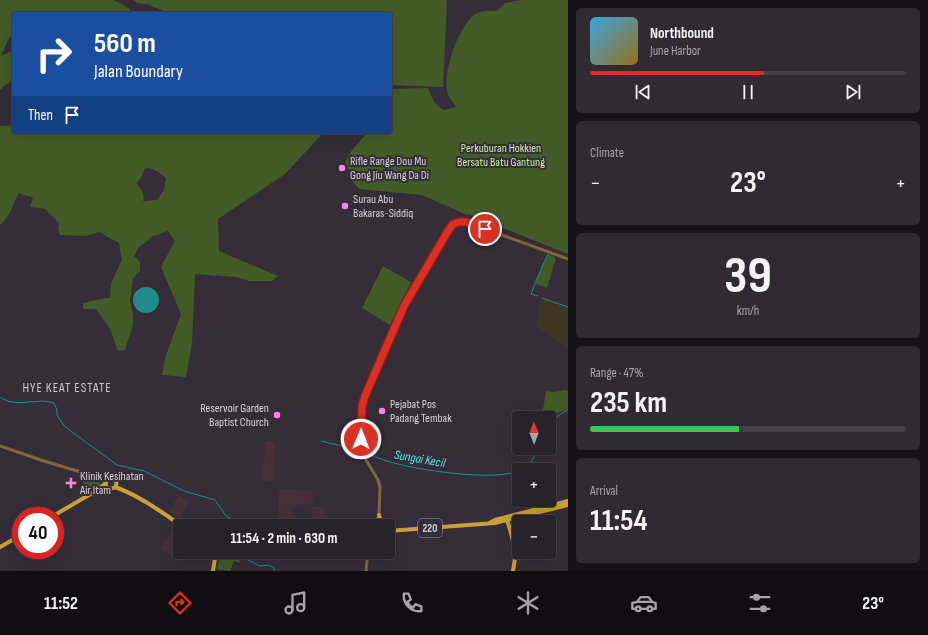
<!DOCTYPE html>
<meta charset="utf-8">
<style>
:root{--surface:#28222a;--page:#302a32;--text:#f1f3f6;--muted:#a5a4a8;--line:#443f47;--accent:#d93025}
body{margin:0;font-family:"Sofia Sans Condensed",sans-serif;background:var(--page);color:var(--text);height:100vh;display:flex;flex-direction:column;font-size:15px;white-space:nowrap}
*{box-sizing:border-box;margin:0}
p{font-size:13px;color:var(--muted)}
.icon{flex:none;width:22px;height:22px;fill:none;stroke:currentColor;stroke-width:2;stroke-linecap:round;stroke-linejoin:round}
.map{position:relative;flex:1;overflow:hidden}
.side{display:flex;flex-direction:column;gap:8px;padding:8px;background:#161317;width:360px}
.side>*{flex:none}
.banner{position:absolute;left:12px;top:12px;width:380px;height:122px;border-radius:4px;box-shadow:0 4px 16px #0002,0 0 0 1px var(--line);background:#1a4fa0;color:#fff;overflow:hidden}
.needle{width:26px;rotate:359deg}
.controls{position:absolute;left:512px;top:411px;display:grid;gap:8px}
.controls a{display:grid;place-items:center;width:44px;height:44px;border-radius:4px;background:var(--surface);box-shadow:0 4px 16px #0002,0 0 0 1px var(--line);font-size:20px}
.speed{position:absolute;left:12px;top:507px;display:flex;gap:8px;font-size:20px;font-weight:700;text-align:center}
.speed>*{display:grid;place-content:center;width:52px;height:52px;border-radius:50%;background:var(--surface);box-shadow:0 4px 16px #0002,0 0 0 1px var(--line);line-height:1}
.speed .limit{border:6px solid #d22;background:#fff;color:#111}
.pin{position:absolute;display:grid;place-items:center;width:34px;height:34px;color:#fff;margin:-17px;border:2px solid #fff;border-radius:50%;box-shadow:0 1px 4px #0007}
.me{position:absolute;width:44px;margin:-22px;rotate:1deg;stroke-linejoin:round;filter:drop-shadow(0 0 3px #0008)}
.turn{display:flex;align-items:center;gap:14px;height:84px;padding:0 16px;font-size:18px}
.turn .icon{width:52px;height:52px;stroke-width:2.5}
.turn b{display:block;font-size:28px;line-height:34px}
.then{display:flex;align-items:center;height:38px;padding:0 16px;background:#0003;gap:8px;font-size:15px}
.big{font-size:30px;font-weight:700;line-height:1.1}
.side .tile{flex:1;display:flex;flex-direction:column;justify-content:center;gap:6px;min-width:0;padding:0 14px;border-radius:6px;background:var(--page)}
.side .dial{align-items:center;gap:0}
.dial b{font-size:52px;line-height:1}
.song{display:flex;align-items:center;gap:12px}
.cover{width:48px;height:48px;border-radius:6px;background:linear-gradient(135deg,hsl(200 70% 55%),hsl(40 70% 35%))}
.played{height:4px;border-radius:2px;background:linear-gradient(90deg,var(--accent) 55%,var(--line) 55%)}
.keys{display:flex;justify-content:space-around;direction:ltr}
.heat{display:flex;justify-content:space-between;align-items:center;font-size:22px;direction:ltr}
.charge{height:6px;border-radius:3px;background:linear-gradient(90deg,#34c759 47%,var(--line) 0)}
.trip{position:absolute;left:173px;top:519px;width:222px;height:40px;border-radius:4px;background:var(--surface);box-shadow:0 4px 16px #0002,0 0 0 1px var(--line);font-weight:700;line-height:40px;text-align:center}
.tabs{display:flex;height:64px;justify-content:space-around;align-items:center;background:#100e11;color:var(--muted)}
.tabs .icon{width:28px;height:28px}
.tabs .active{color:var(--accent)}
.tabs b{font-size:18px;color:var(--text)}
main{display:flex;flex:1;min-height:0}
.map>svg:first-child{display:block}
.commercial{fill:#453137}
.industrial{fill:#3f3726}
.green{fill:#435c27;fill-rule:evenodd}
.water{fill:#228c8d}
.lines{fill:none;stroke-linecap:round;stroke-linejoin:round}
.stream{stroke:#228c8d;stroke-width:1}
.minor{stroke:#7d693c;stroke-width:3}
.major{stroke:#caa038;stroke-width:4}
.route-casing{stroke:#8d1f18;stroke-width:10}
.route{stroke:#d93025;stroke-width:7}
.poi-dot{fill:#fe86e1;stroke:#352d38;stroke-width:1.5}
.labels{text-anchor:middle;stroke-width:4;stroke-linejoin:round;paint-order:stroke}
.shield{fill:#352d38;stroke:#a6a0a8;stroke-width:1}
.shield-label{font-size:11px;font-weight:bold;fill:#d6d1d8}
.park-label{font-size:12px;fill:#c7f29c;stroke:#352d38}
.poi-label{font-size:12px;fill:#d6d1d8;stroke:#352d38;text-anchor:start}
.neighbourhood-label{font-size:13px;letter-spacing:1px;fill:#d1c6d5;stroke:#352d38}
.water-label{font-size:13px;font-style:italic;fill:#58e6e8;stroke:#352d38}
</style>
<main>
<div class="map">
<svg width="568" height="571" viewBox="0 0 568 571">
<rect width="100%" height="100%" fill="#352d38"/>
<path class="commercial" d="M 265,441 L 275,442 L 274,481 L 266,481 L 262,479 L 262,464 L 264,464 Z
M 279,489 L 312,491 L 313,503 L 292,506 L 292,521 L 312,522 L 312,507 L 324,507 L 325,526 L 278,526 Z
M 179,495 L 190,501 L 179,518 L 169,511 Z
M 174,527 L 180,531 L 180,543 L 173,558 L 160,548 Z"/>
<path class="industrial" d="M 541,298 L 568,308 L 568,347 L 536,327 Z"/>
<path class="green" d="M 0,0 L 114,0 L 130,9 L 131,14 L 68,14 L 64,11 L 59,14 L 14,14 L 14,41 L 10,36 L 1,56 L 14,50 L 14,80 L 5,85 L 0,90 Z
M 134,0 L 447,0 L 443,87 L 390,85 L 390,14 L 171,14 L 147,4 L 137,3 Z
M 521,0 L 568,0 L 568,254 L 468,214 L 467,215 L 422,195 L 359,189 L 352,181 L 349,173 L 350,171 L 345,162 L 352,150 L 368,132 L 390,132 L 390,89 L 428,88 C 432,98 434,105 444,110 L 456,107 C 453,102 448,96 447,91 C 444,68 457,31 473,16 C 480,9 489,11 497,11 L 505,3 Z
M 14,125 L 14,132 L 324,132 L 285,174 L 218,219 L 219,251 L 278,276 L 272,281 L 249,281 L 237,277 L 195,274 L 192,343 L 186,377 L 162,375 L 165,358 L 181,314 L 161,267 L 175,241 L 168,231 L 151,237 L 149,240 L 139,247 L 134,256 L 140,262 L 140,271 L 133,278 L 130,302 L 133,314 L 133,325 L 125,350 L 118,351 L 109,327 L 96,309 L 83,309 L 83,303 L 100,299 L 110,298 L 111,283 L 122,260 L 119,243 L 99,232 L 86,236 L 60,235 L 58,229 L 59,223 L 45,209 L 30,207 L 33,198 L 19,193 C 13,204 10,217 0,225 L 0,126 ZM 145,168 C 153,167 160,173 166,178 L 164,190 L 157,200 L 143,201 C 145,193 141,189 136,183 L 141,178 Z
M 548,254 L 556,258 L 547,288 L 535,283 Z
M 383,266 L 411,282 L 390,325 L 362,308 Z
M 566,390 L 568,391 L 568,409 L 552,415 L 551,418 L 542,416 L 546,391 L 554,392 Z
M 85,477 L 99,482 L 101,484 L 79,497 Z
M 221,552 L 238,552 L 240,563 L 234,561 L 230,571 L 217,569 Z"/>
<path class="water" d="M133 300a13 13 0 1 1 26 0a13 13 0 1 1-26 0Z"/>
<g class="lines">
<path class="stream" d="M 541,269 L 548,254
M 535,283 L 541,270
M 535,284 L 531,294 L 538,296
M 542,298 L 568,307
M 0,397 C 16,409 36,397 54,403 L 57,410 L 57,415 L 64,426 L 117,465 L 144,471 L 184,491 L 215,500 L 226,516 L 237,521 L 241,526
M 549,428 C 553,419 559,414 568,410
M 321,441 C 334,445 348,446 361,451
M 364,452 C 372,455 379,459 387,461 C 411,469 498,483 519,470
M 520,470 L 531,462 L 539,448
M 243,552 L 244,558 L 260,566 L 269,565 L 274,568 L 274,571"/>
<path class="minor" d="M 0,446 L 44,461 L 94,476 L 108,478
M 95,477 L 106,482
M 374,526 L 379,515 L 380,487 L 378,480 L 362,453 L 362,418 L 363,400 L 404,305 L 447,231 C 453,223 457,221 466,222 L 568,259
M 366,571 L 368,552"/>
<path class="major" d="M105.5 483a5.5 5.5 0 1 1 11 0a5.5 5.5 0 1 1-11 0Z
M 115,487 C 140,496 160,511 182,526
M 379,515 L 382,526
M 53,516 L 94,492 L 106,483
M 507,519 L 516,552 L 513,571
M 489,523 L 495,520 L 568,501
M 388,531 L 495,523 L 568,505
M 0,547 L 21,535
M 213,571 L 216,552"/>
</g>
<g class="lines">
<g class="route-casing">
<path id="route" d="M 361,439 L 362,406 L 365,396 L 404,306 L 448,231 L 453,224 L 459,222 L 466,222 L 485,229"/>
</g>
<use href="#route" class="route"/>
</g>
<g class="poi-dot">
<circle cx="342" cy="168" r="4"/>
<circle cx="345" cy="206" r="4"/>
<circle cx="382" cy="411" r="4"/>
<circle cx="277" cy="415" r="4"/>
<path d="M69 477h4v4h4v4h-4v4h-4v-4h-4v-4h4z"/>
</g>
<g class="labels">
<rect class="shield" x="418" y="519" width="24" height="18" rx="3"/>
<g class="shield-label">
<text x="430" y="532">220</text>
</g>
<g class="park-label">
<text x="501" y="152">Perkuburan Hokkien<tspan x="501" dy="14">Bersatu Batu Gantung</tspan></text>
</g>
<g class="poi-label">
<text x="350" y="165">Rifle Range Dou Mu<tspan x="350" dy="14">Gong Jiu Wang Da Di</tspan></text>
<text x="353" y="203">Surau Abu<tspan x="353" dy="14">Bakaras-Siddiq</tspan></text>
<text x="390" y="408">Pejabat Pos<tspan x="390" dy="14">Padang Tembak</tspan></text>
<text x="269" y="412" text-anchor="end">Reservoir Garden<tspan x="269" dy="14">Baptist Church</tspan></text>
<text x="80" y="480">Klinik Kesihatan<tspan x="80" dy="14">Air Itam</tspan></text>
</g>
<g class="neighbourhood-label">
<text x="67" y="392">HYE KEAT ESTATE</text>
</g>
<g class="water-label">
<text transform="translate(420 458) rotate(10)" y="5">Sungai Kecil</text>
</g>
</g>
</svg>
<div class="controls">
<a><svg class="needle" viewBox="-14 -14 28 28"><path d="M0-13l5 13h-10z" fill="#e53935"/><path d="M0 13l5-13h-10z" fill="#a5a4a8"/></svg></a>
<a>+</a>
<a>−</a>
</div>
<div class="speed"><div class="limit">40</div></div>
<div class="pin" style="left:485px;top:229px;background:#d93025"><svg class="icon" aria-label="arrive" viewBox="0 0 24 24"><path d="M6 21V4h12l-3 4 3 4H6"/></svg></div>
<svg class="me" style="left:361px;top:439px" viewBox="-20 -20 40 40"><circle r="17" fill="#d93025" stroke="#fff" stroke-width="3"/><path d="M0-11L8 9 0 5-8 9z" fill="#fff"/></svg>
<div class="trip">11:54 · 2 min · 630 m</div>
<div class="banner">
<div class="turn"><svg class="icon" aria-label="right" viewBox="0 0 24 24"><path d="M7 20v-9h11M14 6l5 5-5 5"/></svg><div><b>560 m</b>Jalan Boundary</div></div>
<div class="then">Then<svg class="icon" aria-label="arrive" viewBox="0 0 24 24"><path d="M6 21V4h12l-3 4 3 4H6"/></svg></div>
</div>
</div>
<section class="side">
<div class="tile">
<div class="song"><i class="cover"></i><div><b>Northbound</b><p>June Harbor</p></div></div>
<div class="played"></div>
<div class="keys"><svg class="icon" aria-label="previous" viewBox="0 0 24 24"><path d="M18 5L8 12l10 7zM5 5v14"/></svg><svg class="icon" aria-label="pause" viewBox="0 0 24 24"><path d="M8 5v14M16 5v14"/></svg><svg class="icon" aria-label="next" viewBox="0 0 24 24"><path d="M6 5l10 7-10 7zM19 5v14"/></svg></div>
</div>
<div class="tile"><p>Climate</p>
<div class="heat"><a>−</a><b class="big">23°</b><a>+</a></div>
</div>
<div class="tile dial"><b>39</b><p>km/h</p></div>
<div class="tile"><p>Range · 47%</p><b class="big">235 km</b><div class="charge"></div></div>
<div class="tile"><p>Arrival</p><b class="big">11:54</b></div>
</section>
</main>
<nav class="tabs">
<b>11:52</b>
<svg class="icon active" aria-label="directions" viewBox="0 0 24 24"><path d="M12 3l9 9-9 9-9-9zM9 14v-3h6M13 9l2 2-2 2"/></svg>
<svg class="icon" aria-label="music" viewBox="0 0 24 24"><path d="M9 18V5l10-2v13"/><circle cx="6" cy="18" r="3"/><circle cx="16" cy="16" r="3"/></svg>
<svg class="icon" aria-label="phone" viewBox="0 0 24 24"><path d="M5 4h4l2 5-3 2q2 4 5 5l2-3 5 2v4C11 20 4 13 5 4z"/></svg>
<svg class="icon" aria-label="climate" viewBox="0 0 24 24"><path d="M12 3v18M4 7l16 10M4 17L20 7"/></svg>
<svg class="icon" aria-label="car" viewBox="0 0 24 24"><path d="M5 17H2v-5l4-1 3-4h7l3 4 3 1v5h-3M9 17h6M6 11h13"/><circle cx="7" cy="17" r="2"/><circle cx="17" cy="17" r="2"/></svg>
<svg class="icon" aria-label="filters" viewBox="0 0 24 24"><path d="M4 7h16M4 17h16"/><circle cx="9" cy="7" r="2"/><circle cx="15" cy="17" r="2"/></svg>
<b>23°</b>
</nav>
